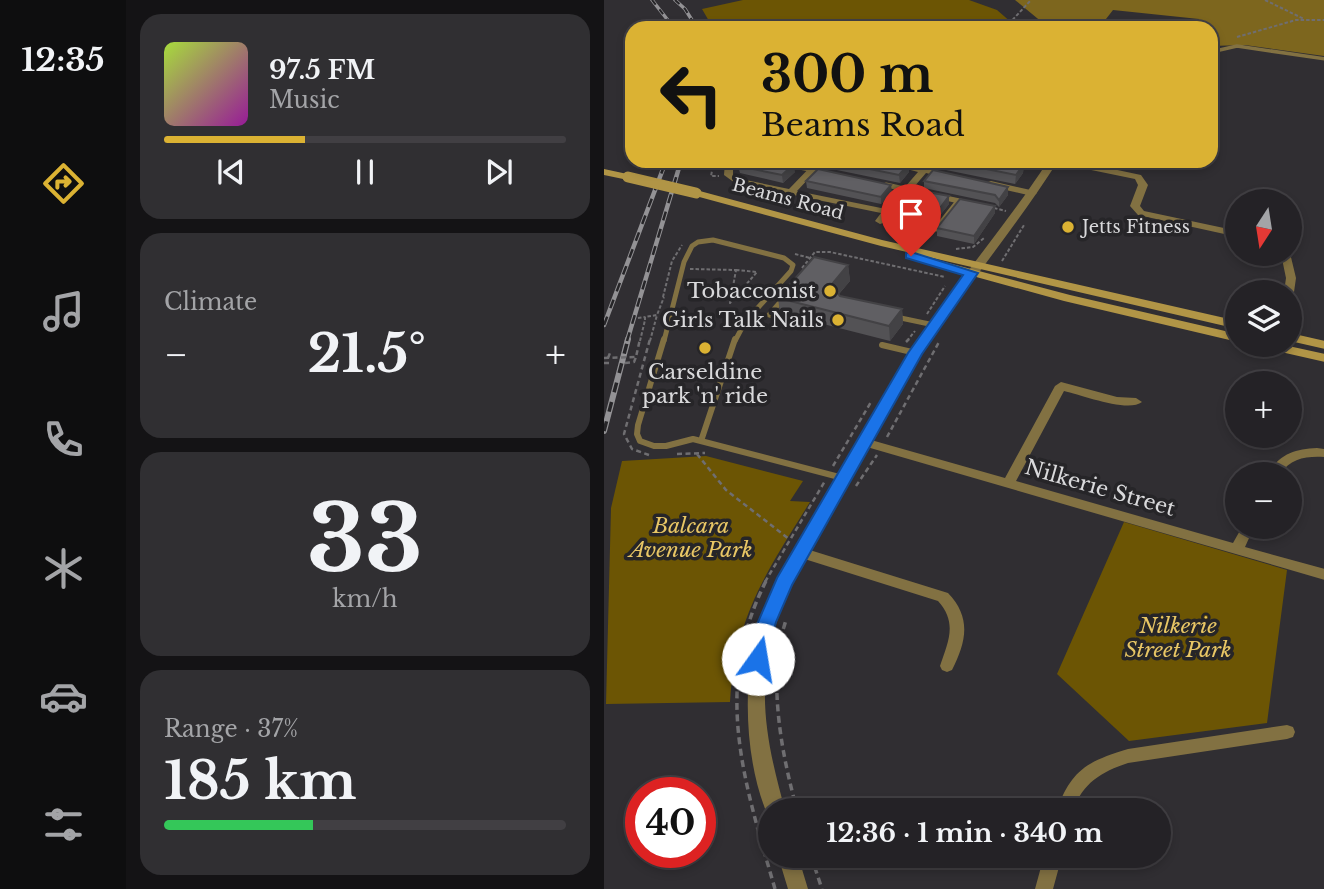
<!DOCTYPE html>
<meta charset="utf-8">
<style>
:root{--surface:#242226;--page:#302f32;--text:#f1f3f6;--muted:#a3a4a7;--line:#413f43;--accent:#dbb233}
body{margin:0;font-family:"Libre Baskerville",serif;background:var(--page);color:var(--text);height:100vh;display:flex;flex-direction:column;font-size:26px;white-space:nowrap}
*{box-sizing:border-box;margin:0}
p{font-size:23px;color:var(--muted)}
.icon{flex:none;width:38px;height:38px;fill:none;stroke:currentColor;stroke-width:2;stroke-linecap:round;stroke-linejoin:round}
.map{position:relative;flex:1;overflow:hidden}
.details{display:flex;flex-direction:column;gap:14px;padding:14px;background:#141315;width:478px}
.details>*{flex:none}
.hud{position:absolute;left:21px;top:21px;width:593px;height:147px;border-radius:21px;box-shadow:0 4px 10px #0003,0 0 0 2px var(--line);background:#dbb233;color:#111;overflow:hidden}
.needle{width:46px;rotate:192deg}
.buttons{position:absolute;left:621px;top:189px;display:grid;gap:14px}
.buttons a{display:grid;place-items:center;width:77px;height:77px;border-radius:50%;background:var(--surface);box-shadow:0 4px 10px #0003,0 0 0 2px var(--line);font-size:35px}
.speed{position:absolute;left:21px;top:777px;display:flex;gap:14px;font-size:35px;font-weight:700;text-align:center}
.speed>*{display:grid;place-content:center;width:91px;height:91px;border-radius:50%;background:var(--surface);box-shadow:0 4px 10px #0003,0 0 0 2px var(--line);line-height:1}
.speed .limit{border:10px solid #d22;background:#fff;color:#111}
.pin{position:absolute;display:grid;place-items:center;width:60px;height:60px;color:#fff;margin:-72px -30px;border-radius:50% 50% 50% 0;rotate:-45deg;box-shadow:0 0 7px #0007}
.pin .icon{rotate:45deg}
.me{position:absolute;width:77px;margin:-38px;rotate:13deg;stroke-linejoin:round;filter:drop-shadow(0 0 5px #0008)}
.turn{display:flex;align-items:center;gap:24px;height:147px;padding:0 21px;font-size:32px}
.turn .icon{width:91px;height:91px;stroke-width:2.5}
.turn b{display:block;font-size:49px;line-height:60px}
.big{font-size:52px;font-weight:700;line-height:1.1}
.details .card{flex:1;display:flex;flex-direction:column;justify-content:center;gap:10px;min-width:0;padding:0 24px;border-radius:21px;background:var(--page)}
.details .dial{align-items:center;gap:0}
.dial b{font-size:91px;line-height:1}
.song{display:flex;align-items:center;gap:21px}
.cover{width:84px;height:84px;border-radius:10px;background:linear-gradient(135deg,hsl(80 70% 55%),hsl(300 70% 35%))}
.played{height:7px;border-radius:4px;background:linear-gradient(90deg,var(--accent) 35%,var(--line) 35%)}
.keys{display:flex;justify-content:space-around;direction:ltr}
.heat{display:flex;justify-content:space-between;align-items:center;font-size:38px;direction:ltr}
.charge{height:10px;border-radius:5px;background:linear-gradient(90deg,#34c759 37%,var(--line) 0)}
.trip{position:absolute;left:154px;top:798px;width:413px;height:70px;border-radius:35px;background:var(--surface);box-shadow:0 4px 10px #0003,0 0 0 2px var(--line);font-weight:700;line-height:70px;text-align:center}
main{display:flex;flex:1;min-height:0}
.menu{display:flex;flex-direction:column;width:126px;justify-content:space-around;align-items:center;background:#0e0e0f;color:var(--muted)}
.menu .icon{width:49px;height:49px}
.menu .active{color:var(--accent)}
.menu b{font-size:32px;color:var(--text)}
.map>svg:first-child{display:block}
.green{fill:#6c5504}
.forest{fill:#7d661e}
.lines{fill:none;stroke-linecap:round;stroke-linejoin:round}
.path-far2{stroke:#6f6e71;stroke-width:2;stroke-dasharray:3.5 2;stroke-linecap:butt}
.path-far1{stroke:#6f6e71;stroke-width:2.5;stroke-dasharray:5 3.5;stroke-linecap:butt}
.path{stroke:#6f6e71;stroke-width:3.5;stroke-dasharray:7 4.5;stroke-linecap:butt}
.service-far2{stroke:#827142;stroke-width:3.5}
.service-far1{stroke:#827142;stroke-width:5}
.service{stroke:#827142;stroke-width:6}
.minor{fill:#827142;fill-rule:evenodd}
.tertiary{fill:#827142;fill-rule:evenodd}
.secondary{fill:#b19546;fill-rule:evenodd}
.rail-far2-casing{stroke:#939295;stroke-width:3.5}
.rail-far1-casing{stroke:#939295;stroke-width:4.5}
.rail-casing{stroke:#939295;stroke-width:6}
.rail-far2{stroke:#262528;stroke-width:2;stroke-dasharray:6;stroke-linecap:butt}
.rail-far1{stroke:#262528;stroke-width:2.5;stroke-dasharray:9;stroke-linecap:butt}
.rail{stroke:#262528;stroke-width:3.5;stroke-dasharray:10;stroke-linecap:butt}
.path-bridge-far1{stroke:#6f6e71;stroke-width:2;stroke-dasharray:3.5 2;stroke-linecap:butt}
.path-bridge{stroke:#6f6e71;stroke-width:2.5;stroke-dasharray:5 3.5;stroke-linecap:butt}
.secondary-bridge{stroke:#b19546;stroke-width:11}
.wall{fill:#535255}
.shaded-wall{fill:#434245}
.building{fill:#605f63;stroke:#434245;stroke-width:2}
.route{fill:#1a73e8;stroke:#114b97;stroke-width:2}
.poi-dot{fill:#dbb233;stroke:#262528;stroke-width:2.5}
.labels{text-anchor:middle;stroke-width:7;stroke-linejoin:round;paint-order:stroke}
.far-street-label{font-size:18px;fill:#d9d9db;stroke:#262528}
.far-poi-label{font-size:18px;fill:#d9d9db;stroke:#262528;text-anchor:start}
.poi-label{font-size:21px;fill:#d9d9db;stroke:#262528;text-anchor:end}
.street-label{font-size:21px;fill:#d9d9db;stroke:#262528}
.park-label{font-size:21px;font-style:italic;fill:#e8c665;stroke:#262528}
</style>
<main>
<nav class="menu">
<b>12:35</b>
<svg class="icon active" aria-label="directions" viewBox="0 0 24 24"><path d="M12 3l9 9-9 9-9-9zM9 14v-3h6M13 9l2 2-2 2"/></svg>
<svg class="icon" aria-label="music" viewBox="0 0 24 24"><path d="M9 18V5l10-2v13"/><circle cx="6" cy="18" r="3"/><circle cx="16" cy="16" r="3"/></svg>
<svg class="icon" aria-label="phone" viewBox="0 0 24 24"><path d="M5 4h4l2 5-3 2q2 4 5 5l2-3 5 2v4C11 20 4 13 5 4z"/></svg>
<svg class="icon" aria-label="climate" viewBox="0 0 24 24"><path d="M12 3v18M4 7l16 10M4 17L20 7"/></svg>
<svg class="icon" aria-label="car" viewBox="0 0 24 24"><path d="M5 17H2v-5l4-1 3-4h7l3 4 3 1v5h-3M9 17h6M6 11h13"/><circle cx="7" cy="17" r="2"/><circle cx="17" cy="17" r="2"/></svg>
<svg class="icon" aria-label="filters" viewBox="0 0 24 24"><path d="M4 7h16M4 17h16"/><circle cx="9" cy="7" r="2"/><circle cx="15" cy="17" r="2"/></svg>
</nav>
<section class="details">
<div class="card">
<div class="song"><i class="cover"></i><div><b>97.5 FM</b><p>Music</p></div></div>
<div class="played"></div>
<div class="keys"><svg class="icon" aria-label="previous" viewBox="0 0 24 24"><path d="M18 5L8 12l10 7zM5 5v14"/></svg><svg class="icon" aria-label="pause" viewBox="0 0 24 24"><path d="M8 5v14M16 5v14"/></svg><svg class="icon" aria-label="next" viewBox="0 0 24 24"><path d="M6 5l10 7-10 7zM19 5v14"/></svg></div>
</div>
<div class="card"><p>Climate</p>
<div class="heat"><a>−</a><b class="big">21.5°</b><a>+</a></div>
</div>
<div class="card dial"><b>33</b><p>km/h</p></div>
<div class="card"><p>Range · 37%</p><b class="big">185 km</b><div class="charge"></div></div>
</section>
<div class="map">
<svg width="721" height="889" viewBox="0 0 721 889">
<rect width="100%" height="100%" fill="#302e32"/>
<path class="green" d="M 139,0 L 365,0 L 393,10 L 408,23 L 419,28 L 109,28 L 98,9 Z
M 102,456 L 199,481 L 186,501 L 206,502 C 162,573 132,615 126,702 L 2,704 L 7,508 L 18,461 Z
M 520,522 L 683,570 L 663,723 L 525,741 L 453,674 Z"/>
<path class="forest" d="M 411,0 L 720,0 L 720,56 L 641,45 L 607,46 L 607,28 L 589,28 L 595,19 L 509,10 L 495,28 L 445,28 Z"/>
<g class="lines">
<path class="path-far2" d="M 661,0 L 700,19
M 147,25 L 148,28
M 401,28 L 427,0
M 633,37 L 692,20 L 721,20
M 110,161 L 107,176 L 115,176
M 390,208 L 402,211
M 352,249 L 369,247 L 380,238
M 191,254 L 206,258
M 398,261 L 420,225
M 198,268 L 211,252 L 226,252 L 341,277
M 86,269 L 132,270
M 132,270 L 153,272 L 126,303 Z
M 59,297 L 68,261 L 78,245
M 686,313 L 690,300
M 323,314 L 341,286
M 34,318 L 41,317
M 41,320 L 41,317 L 53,315 L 60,297
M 686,321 L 689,328
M 46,341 L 53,315
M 303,341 L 311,331"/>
<path class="path-far1" d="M 302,342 L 305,339
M 4,358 L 6,353
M 0,363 L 7,363
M 21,363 L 30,362 L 32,357
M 59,370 L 111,368
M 283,437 L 335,342
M 73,454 L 101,453
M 93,454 L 122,490 L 185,539
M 45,455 L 28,449 L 20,434 L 46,339
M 229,466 L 267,402
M 252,486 L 273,455
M 161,582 L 221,481"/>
<path class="path" d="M 162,581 C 108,688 140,781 171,889
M 176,640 L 182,620
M 174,647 C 169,704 178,755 193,810
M 207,856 L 218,889"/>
<path class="service-far2" d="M 607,52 L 633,46 L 721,59"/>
<path class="service-far1" d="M 166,161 L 210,170
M 282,185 L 319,193
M 337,197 L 360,202
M 278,219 L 332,229 L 354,201
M 178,300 L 165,315 L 180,320
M 292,317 L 330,325
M 60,341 L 80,262 L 88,246 L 94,242 L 109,240 L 180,258 L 189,265 L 187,271 L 141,322 L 131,341"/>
<path class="service" d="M 60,339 L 34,425 L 33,434 L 36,441 L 50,446 L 62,446 L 89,439 L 239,478
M 278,345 L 312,353
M 97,441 L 131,339"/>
<path class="minor" d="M 121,161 L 129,161 L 129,174 L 137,179 L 185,189 L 212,161 L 221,161 L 193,191 L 282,209 L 314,172 L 273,161 L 289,161 L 318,167 L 323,161 L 332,161 L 326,169 L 346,175 L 342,178 L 322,173 L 279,223 L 276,224 L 271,221 L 277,213 L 131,183 L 120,175 Z
M 454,161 L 471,161 L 537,175 L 544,185 L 536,206 L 540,211 L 634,231 L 634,237 L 534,215 L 526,206 L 534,185 L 531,179 L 458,164 Z
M 387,181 L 431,191 L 433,193 L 428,196 L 384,186 L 384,182 Z
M 686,253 L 692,278 L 690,292 L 686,295 L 686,292 L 680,292 L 682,278 L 677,254 Z
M 457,382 L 513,397 L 532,398 L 538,402 C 524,413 478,395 460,391 L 412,481 L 629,543 L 638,527 L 650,527 L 641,547 L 721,569 L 721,580 L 256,445 L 254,442 L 260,438 L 401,478 L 451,386 Z
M 713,448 L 721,449 L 721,457 C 702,456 687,458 676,474 L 664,474 C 675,454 691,449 713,448 Z
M 196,547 L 344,593 C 368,618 362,642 348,670 L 343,672 L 338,670 L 336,666 C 344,642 354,623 334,601 L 191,556 L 189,552 L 191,548 Z
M 683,725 L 689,727 L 691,732 L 689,737 L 683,739 L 524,763 C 497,772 479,783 469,810 L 453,810 C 467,770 484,761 524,749 Z
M 440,856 L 458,856 L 449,889 L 431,889 Z"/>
<path class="tertiary" d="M 444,161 L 454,161 C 412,227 362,286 319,352 C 288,401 262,454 233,504 C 205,554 175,597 165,653 C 154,706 167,759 181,810 L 166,810 L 166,817 L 164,816 C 141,763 138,685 153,629 C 166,583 196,543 219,502 C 249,452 275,399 307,350 C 350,285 402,226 444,161 Z
M 174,856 L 194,856 L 204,889 L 184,889 Z"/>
<path class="secondary" d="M 0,169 L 28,175 L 29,177 L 24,180 L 0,175 Z
M 92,190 L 278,240 L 634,321 L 634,329 L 277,246 L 88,195 L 87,193 Z
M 329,259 L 466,295 L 634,334 L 634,342 L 460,301 L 325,264 L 323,262 Z
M 686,333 L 721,341 L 721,349 L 686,341 Z
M 658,345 L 680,345 L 721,354 L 721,362 L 660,348 Z"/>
<g class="rail-far2-casing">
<path id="rail-far2" d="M 48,0 L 70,28
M 71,0 L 81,9 L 93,28"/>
</g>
<g class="rail-far1-casing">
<path id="rail-far1" d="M 0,325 L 62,161
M 23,341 L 77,161"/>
</g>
<g class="rail-casing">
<path id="rail" d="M 0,431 L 24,339"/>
</g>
<use href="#rail-far2" class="rail-far2"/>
<use href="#rail-far1" class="rail-far1"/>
<use href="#rail" class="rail"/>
<path class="path-bridge-far1" d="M 36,341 L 41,320"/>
<path class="path-bridge" d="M 0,358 L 32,357 L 36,339"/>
<path class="secondary-bridge" d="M 24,177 L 92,193"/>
</g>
<path class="wall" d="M 223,161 L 290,161 L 304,165 L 305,172 L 296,183 L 223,168 Z
M 337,161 L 401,161 L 420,164 L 419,173 L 411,184 L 337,169 Z
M 411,161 L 428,161 L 424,166 L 420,163 Z
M 134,166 L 191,172 L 179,183 L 136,173 Z
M 202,181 L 288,192 L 277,204 L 203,188 Z
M 320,181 L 404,195 L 395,207 L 391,203 L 320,188 Z
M 345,196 L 345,204 L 330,223 L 296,217 L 295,209 Z
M 391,206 L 391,213 L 370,244 L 333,236 L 333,228 Z
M 244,265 L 246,281 L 235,294 L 236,296 L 298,309 L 299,324 L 286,341 L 176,313 L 174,298 Z"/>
<path class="shaded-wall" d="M 190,164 L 191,172 L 179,183 L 178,175 Z
M 420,164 L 419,173 L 411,184 L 412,175 Z
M 304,165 L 305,172 L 296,183 L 295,175 Z
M 287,185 L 288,192 L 277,204 L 277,197 Z
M 404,187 L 404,195 L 395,207 L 395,200 Z
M 345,196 L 345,204 L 330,223 L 330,216 Z
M 391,206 L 391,213 L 370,244 L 370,236 Z
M 244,265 L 246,281 L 226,304 L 224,289 Z
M 298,309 L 299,324 L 286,341 L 285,326 Z"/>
<path class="building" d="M 135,161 L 174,161 L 190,164 L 178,175 L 134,166 Z
M 226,161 L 290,161 L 304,165 L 295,175 Z
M 342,161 L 401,161 L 420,164 L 412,175 Z
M 214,169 L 287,185 L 277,197 L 202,181 Z
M 329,170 L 404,187 L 395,200 L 391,195 L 320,181 Z
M 313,190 L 345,196 L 330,216 L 295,209 Z
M 356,199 L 391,206 L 370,236 L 333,228 Z
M 210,257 L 244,265 L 224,289 L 232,291 L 236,296 L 298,309 L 285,326 L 174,298 Z"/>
<path class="route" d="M 307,252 L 374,273 L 318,354 L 188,585 L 172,622 L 161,664 L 154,667 L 147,664 L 144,659 L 154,622 L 173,578 L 304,353 L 359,275 L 302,258 L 302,253 Z"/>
<g class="poi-dot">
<circle cx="464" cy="227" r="7"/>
<circle cx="226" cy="291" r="7"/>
<circle cx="234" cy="320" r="7"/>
<circle cx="101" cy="348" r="7"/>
</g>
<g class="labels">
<g class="far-street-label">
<text transform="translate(184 199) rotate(15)" y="6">Beams Road</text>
</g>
<g class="far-poi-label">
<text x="478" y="233">Jetts Fitness</text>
</g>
<g class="poi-label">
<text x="212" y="298">Tobacconist</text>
<text x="220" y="327">Girls Talk Nails</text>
<text x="101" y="379" text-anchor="middle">Carseldine<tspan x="101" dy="24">park 'n' ride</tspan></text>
</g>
<g class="street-label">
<text transform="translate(496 488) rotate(16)" y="7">Nilkerie Street</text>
</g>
<g class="park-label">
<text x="87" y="533">Balcara<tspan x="87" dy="24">Avenue Park</tspan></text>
<text x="574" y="633">Nilkerie<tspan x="574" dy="24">Street Park</tspan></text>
</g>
</g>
</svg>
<div class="buttons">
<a><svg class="needle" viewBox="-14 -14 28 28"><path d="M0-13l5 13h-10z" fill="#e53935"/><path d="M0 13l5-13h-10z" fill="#a3a4a7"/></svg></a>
<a><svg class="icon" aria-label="layers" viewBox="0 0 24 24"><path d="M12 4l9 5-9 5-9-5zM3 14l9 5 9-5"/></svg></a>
<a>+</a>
<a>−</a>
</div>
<div class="speed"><div class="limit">40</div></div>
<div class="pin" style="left:307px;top:256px;background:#d93025"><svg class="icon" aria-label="arrive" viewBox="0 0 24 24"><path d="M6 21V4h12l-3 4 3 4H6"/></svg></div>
<svg class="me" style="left:154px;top:659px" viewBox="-20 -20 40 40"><circle r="19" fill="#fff"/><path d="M0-13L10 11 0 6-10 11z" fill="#1a73e8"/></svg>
<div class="trip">12:36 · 1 min · 340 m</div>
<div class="hud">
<div class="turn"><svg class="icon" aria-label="left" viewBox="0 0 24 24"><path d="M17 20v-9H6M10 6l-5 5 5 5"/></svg><div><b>300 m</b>Beams Road</div></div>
</div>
</div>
</main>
